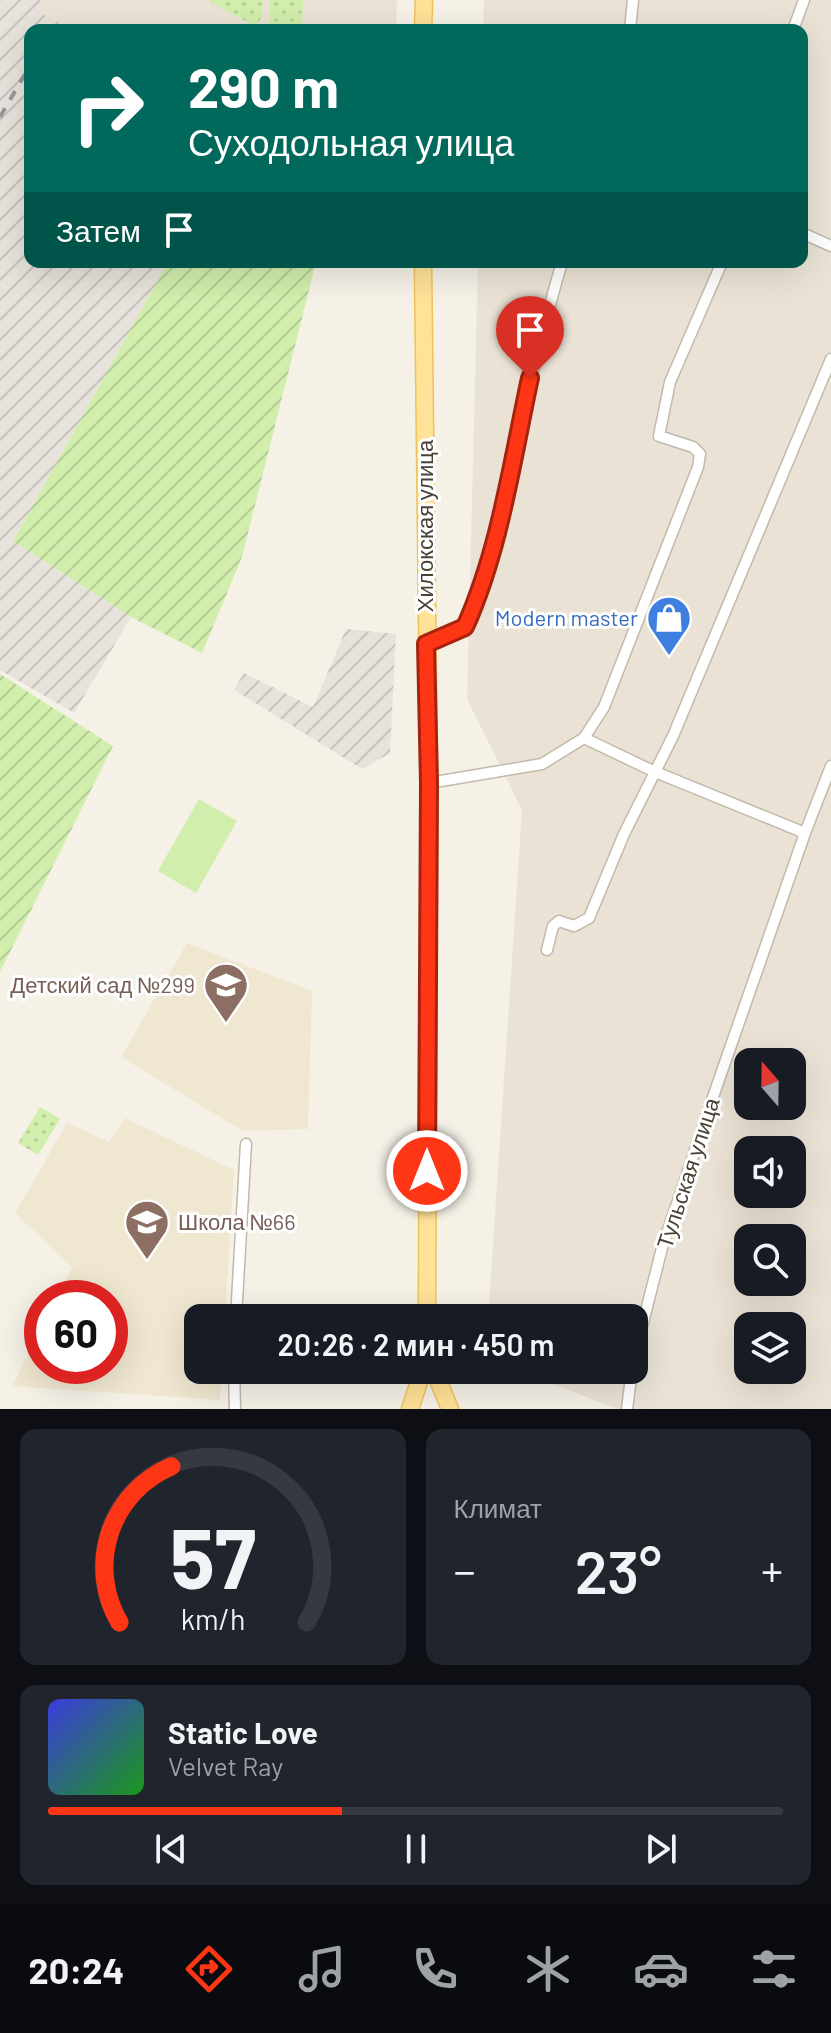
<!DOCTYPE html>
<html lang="ru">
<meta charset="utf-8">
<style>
:root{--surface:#171b24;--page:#20242c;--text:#f1f3f6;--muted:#9ea1a6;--line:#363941;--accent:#ff3615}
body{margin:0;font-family:Barlow,sans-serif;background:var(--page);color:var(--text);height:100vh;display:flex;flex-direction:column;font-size:30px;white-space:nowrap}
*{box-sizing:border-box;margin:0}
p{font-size:26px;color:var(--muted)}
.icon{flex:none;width:44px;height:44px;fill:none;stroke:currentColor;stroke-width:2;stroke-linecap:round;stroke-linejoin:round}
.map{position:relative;height:1409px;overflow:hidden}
.side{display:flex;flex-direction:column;gap:20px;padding:20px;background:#0d0f14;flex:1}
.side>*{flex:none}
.guide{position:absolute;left:24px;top:24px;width:784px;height:244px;border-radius:16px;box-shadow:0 8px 32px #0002;background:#00695c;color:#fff;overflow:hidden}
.needle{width:52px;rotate:340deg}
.controls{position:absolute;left:734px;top:1048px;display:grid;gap:16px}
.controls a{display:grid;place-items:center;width:72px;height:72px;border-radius:16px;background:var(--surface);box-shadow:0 8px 32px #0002;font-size:40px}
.speed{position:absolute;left:24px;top:1280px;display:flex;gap:16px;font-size:40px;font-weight:700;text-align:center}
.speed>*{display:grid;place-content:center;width:104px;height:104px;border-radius:50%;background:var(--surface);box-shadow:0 8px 32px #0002;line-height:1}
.speed .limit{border:12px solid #d22;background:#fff;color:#111}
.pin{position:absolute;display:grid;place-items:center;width:68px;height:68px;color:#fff;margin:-82px -34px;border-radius:50% 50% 50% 0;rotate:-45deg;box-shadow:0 0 8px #0007}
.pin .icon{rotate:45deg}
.me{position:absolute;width:88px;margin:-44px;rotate:0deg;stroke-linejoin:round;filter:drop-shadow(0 0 6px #0008)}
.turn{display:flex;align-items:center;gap:28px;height:168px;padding:0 32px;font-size:36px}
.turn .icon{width:104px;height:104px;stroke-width:2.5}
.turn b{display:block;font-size:56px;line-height:68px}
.then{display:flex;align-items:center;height:76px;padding:0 32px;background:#0003;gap:16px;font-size:30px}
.big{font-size:60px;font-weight:600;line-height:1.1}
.side .tile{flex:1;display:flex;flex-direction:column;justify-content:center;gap:12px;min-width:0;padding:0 28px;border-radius:16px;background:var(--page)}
.side .dial{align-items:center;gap:0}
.dial svg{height:208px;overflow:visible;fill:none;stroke:var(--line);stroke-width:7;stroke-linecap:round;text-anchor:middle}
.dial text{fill:var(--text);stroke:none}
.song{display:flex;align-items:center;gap:24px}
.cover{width:96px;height:96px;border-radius:12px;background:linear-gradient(135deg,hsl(240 70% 55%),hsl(120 70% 35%))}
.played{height:8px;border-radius:4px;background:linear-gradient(90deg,var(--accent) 40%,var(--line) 40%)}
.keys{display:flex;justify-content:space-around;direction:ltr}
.heat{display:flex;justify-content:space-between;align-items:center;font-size:44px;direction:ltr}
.side .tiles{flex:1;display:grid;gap:20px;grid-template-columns:1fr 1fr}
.tile:last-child{grid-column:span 2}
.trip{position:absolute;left:184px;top:1304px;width:464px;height:80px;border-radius:16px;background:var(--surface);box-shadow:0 8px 32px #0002;font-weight:600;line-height:80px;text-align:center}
.menu{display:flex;height:128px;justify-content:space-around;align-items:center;background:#090b0e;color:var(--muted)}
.menu .icon{width:56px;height:56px}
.menu .on{color:var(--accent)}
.menu b{font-size:36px;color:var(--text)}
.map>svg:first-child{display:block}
.residential{fill:#eae3d5;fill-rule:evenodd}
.industrial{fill:url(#industrial-furrows)}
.education{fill:#f0e7d0}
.grass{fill:#d1eeac}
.park{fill:url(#park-dots)}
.garden{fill:url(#garden-furrows)}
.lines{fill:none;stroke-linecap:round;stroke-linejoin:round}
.minor-casing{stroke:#c2b9a9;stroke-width:13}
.primary-casing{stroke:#f0c25a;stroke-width:19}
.minor{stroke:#fff;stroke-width:10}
.primary{stroke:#ffe197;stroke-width:16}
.rail{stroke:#979797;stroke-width:4;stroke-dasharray:10 10;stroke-linecap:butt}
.route-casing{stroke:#a6230e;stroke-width:20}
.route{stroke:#ff3615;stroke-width:14}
.labels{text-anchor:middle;stroke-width:6;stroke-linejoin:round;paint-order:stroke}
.street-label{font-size:22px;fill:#4a4135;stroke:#fff}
.shop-label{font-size:22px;fill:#366cbe;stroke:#fff;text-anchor:end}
.education-label{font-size:22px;fill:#785e54;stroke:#fff;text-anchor:end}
</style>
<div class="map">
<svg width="831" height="1409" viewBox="0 0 831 1409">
<defs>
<pattern id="industrial-furrows" width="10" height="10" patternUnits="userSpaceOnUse" patternTransform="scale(2)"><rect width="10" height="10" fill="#e8e2dc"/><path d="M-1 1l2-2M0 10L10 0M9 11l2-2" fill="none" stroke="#c8c3bd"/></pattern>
<pattern id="park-dots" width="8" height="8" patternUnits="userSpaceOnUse" patternTransform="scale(2)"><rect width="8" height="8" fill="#d1eeac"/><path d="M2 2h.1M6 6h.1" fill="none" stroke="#b5cd95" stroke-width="1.8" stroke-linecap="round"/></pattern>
<pattern id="garden-furrows" width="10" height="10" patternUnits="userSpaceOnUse" patternTransform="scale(2)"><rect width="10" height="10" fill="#d1eeac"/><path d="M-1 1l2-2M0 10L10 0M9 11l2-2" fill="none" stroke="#b5cd95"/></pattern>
</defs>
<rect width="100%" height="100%" fill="#f5f1e7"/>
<path class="residential" d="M 40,0 L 397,0 L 396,30 L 76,30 L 41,14 Z
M 484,0 L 831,0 L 831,1409 L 618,1409 L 515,1370 L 634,1370 L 634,1318 L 488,1318 L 522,810 L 467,699 L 478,262 L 802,262 L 802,30 L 483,30 ZM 748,1062 L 792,1062 L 792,1106 L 748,1106 ZM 748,1150 L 792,1150 L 792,1194 L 748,1194 ZM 748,1238 L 792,1238 L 792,1282 L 748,1282 ZM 748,1326 L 792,1326 L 792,1370 L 748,1370 Z"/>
<path class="industrial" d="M 0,0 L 40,0 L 42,14 L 76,30 L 30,30 L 30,262 L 168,262 L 13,541 L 131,617 L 74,713 L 0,670 Z
M 346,629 L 396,634 L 390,753 L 362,769 L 234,690 L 244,673 L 313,707 Z"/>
<path class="education" d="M 187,943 L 312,991 L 308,1129 L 243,1131 L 121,1057 Z
M 125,1118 L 234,1170 L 225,1318 L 198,1318 L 198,1370 L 222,1370 L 220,1400 L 12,1386 L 42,1327 L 42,1366 L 110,1366 L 110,1298 L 57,1298 L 72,1267 L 15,1213 L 67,1123 L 109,1142 Z"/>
<path class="grass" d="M 199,799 L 237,821 L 196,893 L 158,871 Z"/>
<path class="park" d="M 207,0 L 263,0 L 262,17 L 258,23 L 251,24 Z
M 270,0 L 303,0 L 302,30 L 265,30 L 270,20 Z
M 40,1107 L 60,1119 L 38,1155 L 18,1143 Z"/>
<path class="garden" d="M 168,262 L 316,262 L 242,557 L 202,653 L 131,617 L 13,541 Z
M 0,674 L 113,746 L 0,972 Z"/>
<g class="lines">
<g class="minor-casing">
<path id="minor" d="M 630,30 L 633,0
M 793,30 L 804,0
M 802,233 L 831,246
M 426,644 L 465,627 C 491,570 501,509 515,448 C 529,385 544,324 562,262
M 584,738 L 604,707 L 698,467 L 700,454 L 693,447 L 659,436 L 670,382 L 722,262
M 429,783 L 542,764 L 584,738 L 653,771 L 805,833
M 547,950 L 553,926 L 559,921 L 574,926 L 589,918 L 624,834 L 673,736 L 831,359
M 236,1318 L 246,1144
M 634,1358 L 662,1248 L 713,1097 L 805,833 L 831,766
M 234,1370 L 235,1409
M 627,1409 L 632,1370"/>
</g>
<g class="primary-casing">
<path id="primary" d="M 423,30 L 424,0
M 423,262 L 429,783 L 427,1318
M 434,1370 L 450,1409
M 410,1409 L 423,1370"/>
</g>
<use href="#minor" class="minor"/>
<use href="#primary" class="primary"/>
<path class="rail" d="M 0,117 L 25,74"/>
</g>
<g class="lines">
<g class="route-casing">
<path id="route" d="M 427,1171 L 429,783 L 426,644 L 465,627 C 500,549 512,461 530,378"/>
</g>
<use href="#route" class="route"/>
</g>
<defs>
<g id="shop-pin" transform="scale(2.3)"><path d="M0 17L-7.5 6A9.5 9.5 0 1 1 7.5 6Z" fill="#3f7fe0" stroke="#fff"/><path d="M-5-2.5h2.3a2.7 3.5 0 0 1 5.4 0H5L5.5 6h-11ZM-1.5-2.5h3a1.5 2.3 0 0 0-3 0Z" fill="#fff"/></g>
<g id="school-pin" transform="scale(2.3)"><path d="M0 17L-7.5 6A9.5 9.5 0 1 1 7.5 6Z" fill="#8d6e63" stroke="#fff"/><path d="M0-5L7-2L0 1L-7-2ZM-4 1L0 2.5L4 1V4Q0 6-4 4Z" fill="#fff"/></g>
</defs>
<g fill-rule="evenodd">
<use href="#shop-pin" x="669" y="618"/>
<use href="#school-pin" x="226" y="985"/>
<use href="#school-pin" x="147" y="1222"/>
</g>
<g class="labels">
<g class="street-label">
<text transform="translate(425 526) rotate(-90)" y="8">Хилокская улица</text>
<text transform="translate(688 1173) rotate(-72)" y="8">Тульская улица</text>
</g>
<g class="shop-label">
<text x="638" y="626">Modern master</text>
</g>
<g class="education-label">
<text x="195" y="993">Детский сад №299</text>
<text x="178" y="1230" text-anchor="start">Школа №66</text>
</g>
</g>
</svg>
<div class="controls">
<a><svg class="needle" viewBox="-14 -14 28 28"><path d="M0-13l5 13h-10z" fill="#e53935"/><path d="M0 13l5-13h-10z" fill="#9ea1a6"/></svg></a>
<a><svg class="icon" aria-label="sound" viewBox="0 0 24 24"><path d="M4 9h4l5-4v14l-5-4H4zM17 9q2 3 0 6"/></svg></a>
<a><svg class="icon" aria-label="search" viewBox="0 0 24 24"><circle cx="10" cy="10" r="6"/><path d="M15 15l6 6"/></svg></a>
<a><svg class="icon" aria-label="layers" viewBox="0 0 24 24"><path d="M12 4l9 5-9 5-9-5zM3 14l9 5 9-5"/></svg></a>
</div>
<div class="speed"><div class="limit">60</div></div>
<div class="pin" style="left:530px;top:378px;background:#d93025"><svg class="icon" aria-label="arrive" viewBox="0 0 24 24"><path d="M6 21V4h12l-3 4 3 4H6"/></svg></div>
<svg class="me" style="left:427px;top:1171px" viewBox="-20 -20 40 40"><circle r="17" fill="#ff3615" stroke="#fff" stroke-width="3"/><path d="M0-11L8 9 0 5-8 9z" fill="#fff"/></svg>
<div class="trip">20:26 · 2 мин · 450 m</div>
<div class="guide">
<div class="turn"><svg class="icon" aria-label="right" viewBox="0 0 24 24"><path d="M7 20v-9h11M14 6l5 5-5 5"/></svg><div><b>290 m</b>Суходольная улица</div></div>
<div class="then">Затем<svg class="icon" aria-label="arrive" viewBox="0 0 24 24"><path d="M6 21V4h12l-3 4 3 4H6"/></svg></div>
</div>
</div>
<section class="side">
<div class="tiles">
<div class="tile dial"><svg viewBox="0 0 100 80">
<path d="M14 69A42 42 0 1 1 86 69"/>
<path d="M14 69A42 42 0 0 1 34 9" stroke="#ff3615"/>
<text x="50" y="56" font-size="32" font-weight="700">57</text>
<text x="50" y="72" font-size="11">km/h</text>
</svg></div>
<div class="tile"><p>Климат</p>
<div class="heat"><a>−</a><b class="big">23°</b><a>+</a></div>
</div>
<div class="tile">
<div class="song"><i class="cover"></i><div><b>Static Love</b><p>Velvet Ray</p></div></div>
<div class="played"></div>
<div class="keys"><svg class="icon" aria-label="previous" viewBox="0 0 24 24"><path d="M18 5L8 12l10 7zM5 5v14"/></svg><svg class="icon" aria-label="pause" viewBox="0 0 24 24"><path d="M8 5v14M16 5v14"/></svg><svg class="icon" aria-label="next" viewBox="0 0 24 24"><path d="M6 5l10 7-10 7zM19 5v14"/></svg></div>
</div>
</div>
</section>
<nav class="menu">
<b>20:24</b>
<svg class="icon on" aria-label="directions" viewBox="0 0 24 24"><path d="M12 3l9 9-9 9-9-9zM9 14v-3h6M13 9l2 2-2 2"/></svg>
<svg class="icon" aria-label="music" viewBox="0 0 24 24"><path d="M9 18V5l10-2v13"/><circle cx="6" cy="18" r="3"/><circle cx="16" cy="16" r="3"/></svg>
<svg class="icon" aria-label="phone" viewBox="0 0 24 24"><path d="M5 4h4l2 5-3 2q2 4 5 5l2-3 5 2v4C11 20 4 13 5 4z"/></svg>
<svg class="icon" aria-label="climate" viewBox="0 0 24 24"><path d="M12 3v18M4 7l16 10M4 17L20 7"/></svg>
<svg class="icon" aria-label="car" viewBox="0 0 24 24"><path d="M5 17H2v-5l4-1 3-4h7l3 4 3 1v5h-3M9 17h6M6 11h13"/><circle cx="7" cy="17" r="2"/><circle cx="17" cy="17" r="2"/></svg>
<svg class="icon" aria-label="filters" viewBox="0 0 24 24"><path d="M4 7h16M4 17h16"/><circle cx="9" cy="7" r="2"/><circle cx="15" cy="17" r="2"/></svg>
</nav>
